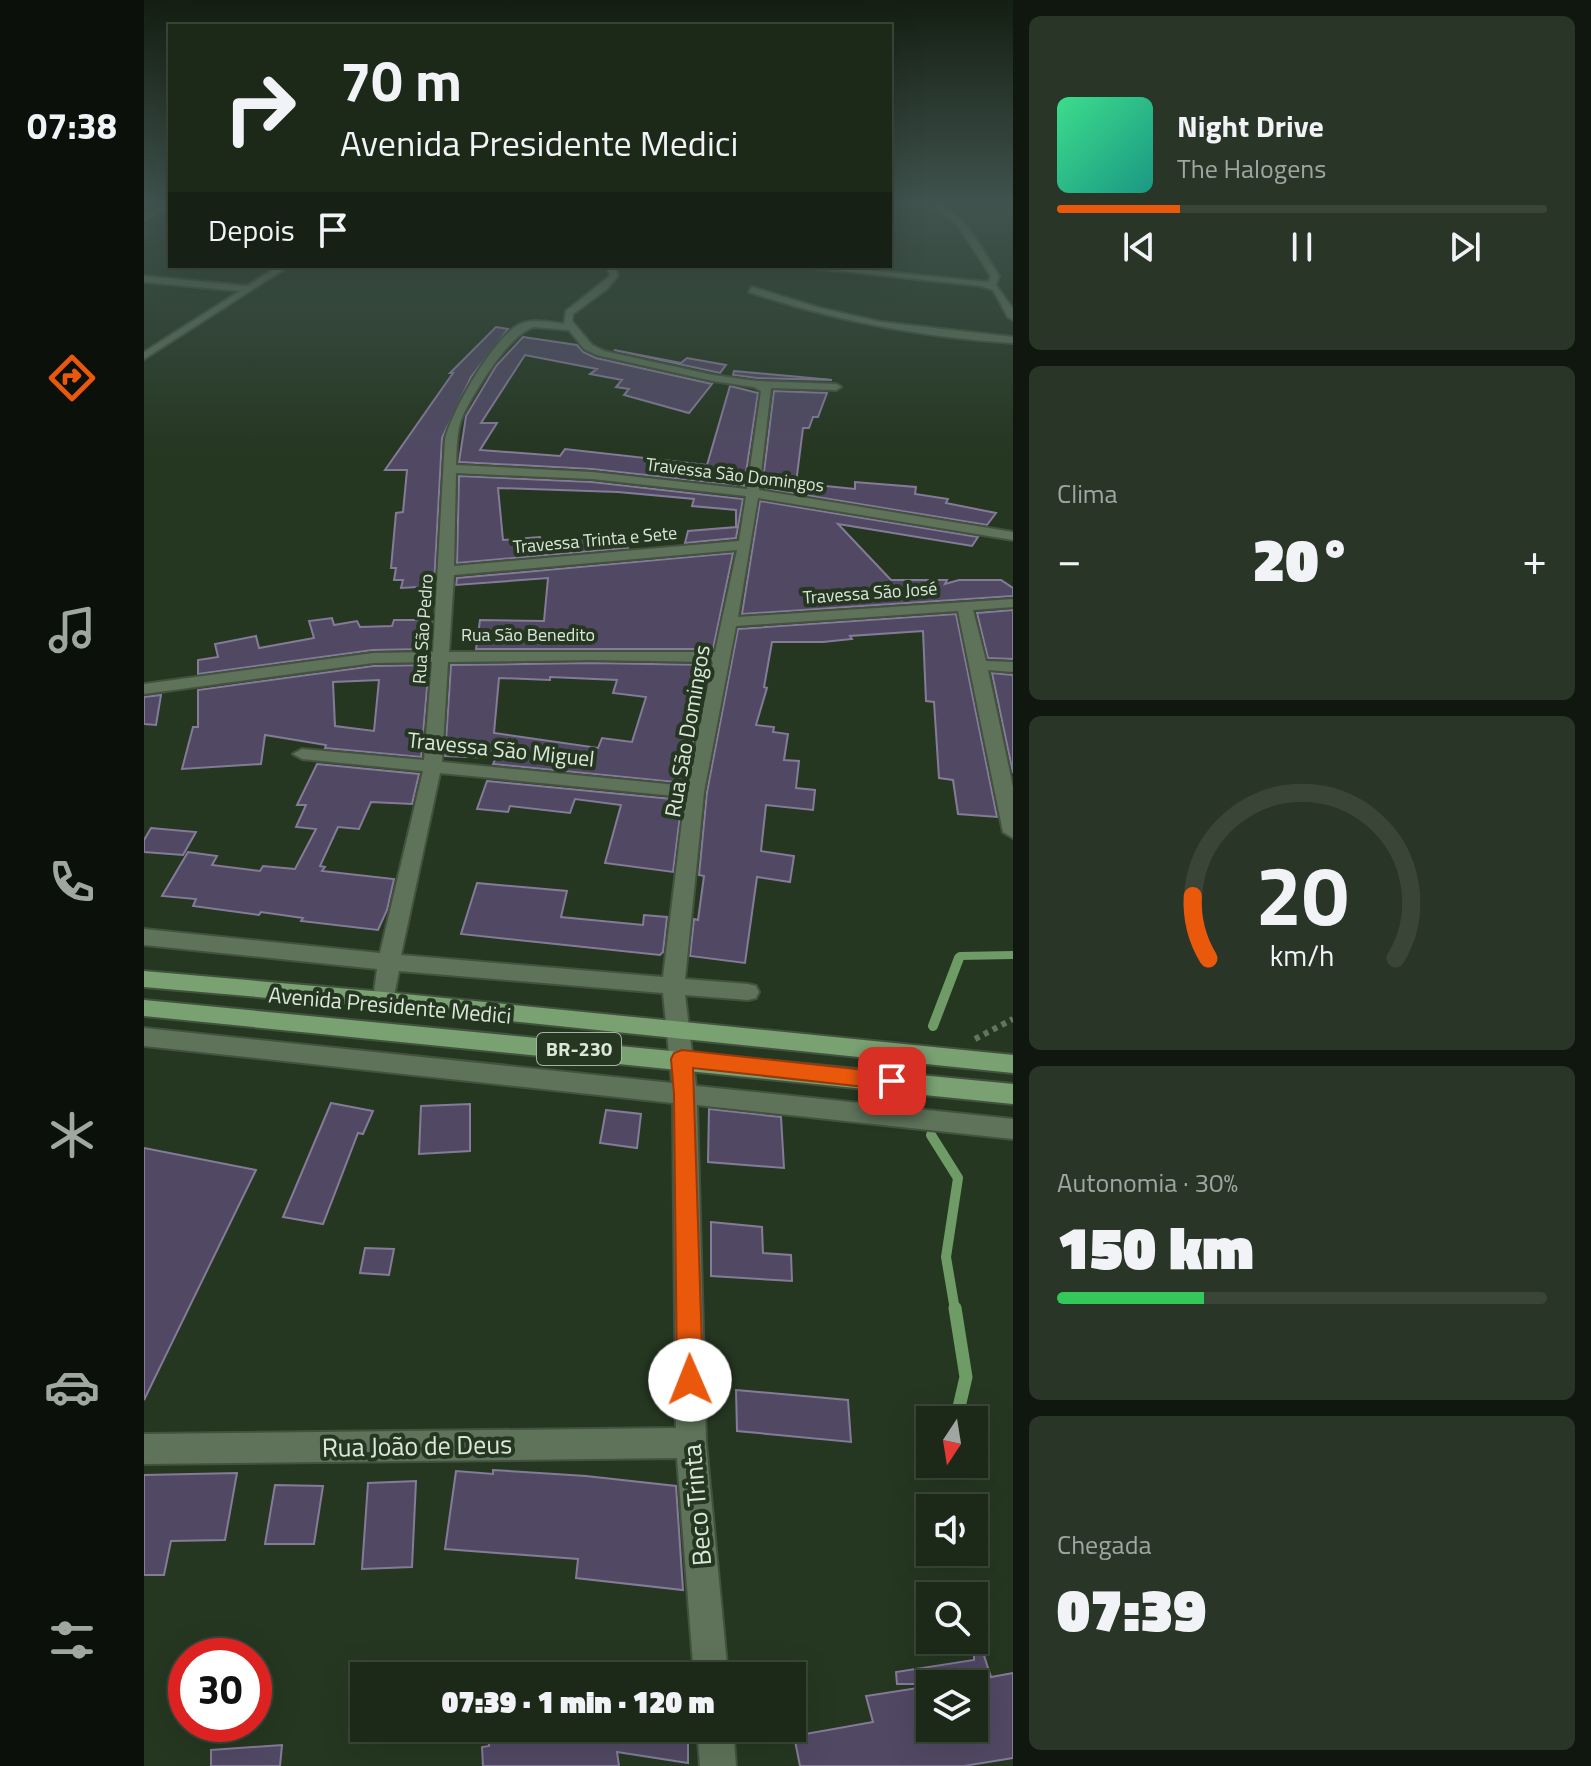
<!DOCTYPE html>
<html lang="pt">
<meta charset="utf-8">
<style>
:root{--surface:#1c2919;--page:#293526;--text:#f1f3f6;--muted:#a0a6a2;--line:#3a4538;--accent:#ea580c}
body{margin:0;font-family:"Titillium Web",sans-serif;background:var(--page);color:var(--text);height:100vh;display:flex;flex-direction:column;font-size:30px;white-space:nowrap}
*{box-sizing:border-box;margin:0}
p{font-size:26px;color:var(--muted)}
.icon{flex:none;width:44px;height:44px;fill:none;stroke:currentColor;stroke-width:2;stroke-linecap:round;stroke-linejoin:round}
.map{position:relative;flex:1;overflow:hidden}
.panel{display:flex;flex-direction:column;gap:16px;padding:16px;background:#0f170e;width:578px}
.panel>*{flex:none}
.guide{position:absolute;left:24px;top:24px;width:724px;height:244px;border-radius:0px;box-shadow:0 8px 32px #0002,0 0 0 2px var(--line);background:#1c2919;color:var(--text);overflow:hidden}
.needle{width:52px;rotate:192deg}
.tools{position:absolute;left:772px;top:1406px;display:grid;gap:16px}
.tools a{display:grid;place-items:center;width:72px;height:72px;border-radius:0px;background:var(--surface);box-shadow:0 8px 32px #0002,0 0 0 2px var(--line);font-size:40px}
.speed{position:absolute;left:24px;top:1638px;display:flex;gap:16px;font-size:40px;font-weight:700;text-align:center}
.speed>*{display:grid;place-content:center;width:104px;height:104px;border-radius:50%;background:var(--surface);box-shadow:0 8px 32px #0002,0 0 0 2px var(--line);line-height:1}
.speed .limit{border:12px solid #d22;background:#fff;color:#111}
.pin{position:absolute;display:grid;place-items:center;width:68px;height:68px;color:#fff;margin:-34px;border-radius:16px;box-shadow:0 4px 12px #0006}
.me{position:absolute;width:88px;margin:-44px;rotate:359deg;stroke-linejoin:round;filter:drop-shadow(0 0 6px #0008)}
.turn{display:flex;align-items:center;gap:28px;height:168px;padding:0 40px;font-size:36px}
.turn .icon{width:104px;height:104px;stroke-width:2.5}
.turn b{display:block;font-size:56px;line-height:68px}
.then{display:flex;align-items:center;height:76px;padding:0 40px;background:#0003;gap:16px;font-size:30px}
.big{font-size:60px;font-weight:800;line-height:1.1}
.panel .card{flex:1;display:flex;flex-direction:column;justify-content:center;gap:12px;min-width:0;padding:0 28px;border-radius:12px;background:var(--page)}
.panel .dial{align-items:center;gap:0}
.dial svg{height:208px;overflow:visible;fill:none;stroke:var(--line);stroke-width:7;stroke-linecap:round;text-anchor:middle}
.dial text{fill:var(--text);stroke:none}
.song{display:flex;align-items:center;gap:24px}
.cover{width:96px;height:96px;border-radius:12px;background:linear-gradient(135deg,hsl(150 70% 55%),hsl(170 70% 35%))}
.played{height:8px;border-radius:4px;background:linear-gradient(90deg,var(--accent) 25%,var(--line) 25%)}
.keys{display:flex;justify-content:space-around;direction:ltr}
.heat{display:flex;justify-content:space-between;align-items:center;font-size:44px;direction:ltr}
.charge{height:12px;border-radius:6px;background:linear-gradient(90deg,#34c759 30%,var(--line) 0)}
.trip{position:absolute;left:206px;top:1662px;width:456px;height:80px;border-radius:0px;background:var(--surface);box-shadow:0 8px 32px #0002,0 0 0 2px var(--line);font-weight:800;line-height:80px;text-align:center}
main{display:flex;flex:1;min-height:0}
.dock{display:flex;flex-direction:column;width:144px;justify-content:space-around;align-items:center;background:#0b100a;color:var(--muted)}
.dock .icon{width:56px;height:56px}
.dock .selected{color:var(--accent)}
.dock b{font-size:36px;color:var(--text)}
.map>svg:first-child{display:block}
.lines{fill:none;stroke-linecap:round;stroke-linejoin:round}
.stream-far2{stroke:#6e9b66;stroke-width:8}
.stream-far1{stroke:#6e9b66;stroke-width:10}
.stream{stroke:#6e9b66;stroke-width:13}
.building{fill:#514964;stroke:#847b99;stroke-width:2;fill-rule:evenodd}
.minor-casing{stroke:#43523f;stroke-width:4}
.primary-casing{stroke:#43523f;stroke-width:4}
.path{stroke:#637360;stroke-width:6;stroke-dasharray:5 5;stroke-linecap:butt}
.minor{fill:#5e735a;fill-rule:evenodd}
.primary{fill:#79a171;fill-rule:evenodd}
.route{fill:#ea580c;stroke:#983908;stroke-width:2}
.labels{text-anchor:middle;stroke-width:8;stroke-linejoin:round;paint-order:stroke}
.far-street-label{font-size:18px;fill:#dbe7d9;stroke:#253721}
.shield{fill:#253721;stroke:#a4b2a2;stroke-width:2}
.shield-label{font-size:20px;font-weight:bold;fill:#dbe7d9}
.street-label{font-size:22px;fill:#dbe7d9;stroke:#253721}
.near-street-label{font-size:26px;fill:#dbe7d9;stroke:#253721}
</style>
<main>
<nav class="dock">
<b>07:38</b>
<svg class="icon selected" aria-label="directions" viewBox="0 0 24 24"><path d="M12 3l9 9-9 9-9-9zM9 14v-3h6M13 9l2 2-2 2"/></svg>
<svg class="icon" aria-label="music" viewBox="0 0 24 24"><path d="M9 18V5l10-2v13"/><circle cx="6" cy="18" r="3"/><circle cx="16" cy="16" r="3"/></svg>
<svg class="icon" aria-label="phone" viewBox="0 0 24 24"><path d="M5 4h4l2 5-3 2q2 4 5 5l2-3 5 2v4C11 20 4 13 5 4z"/></svg>
<svg class="icon" aria-label="climate" viewBox="0 0 24 24"><path d="M12 3v18M4 7l16 10M4 17L20 7"/></svg>
<svg class="icon" aria-label="car" viewBox="0 0 24 24"><path d="M5 17H2v-5l4-1 3-4h7l3 4 3 1v5h-3M9 17h6M6 11h13"/><circle cx="7" cy="17" r="2"/><circle cx="17" cy="17" r="2"/></svg>
<svg class="icon" aria-label="filters" viewBox="0 0 24 24"><path d="M4 7h16M4 17h16"/><circle cx="9" cy="7" r="2"/><circle cx="15" cy="17" r="2"/></svg>
</nav>
<div class="map">
<svg width="869" height="1766" viewBox="0 0 869 1766">
<rect width="100%" height="100%" fill="#253721"/>
<g class="lines">
<path class="stream-far2" d="M 814,960 L 816,956 L 869,955"/>
<path class="stream-far1" d="M 789,1026 L 815,958
M 787,1135 L 814,1178 L 802,1257 L 811,1310"/>
<path class="stream" d="M 811,1308 L 822,1377 L 812,1420"/>
</g>
<path class="building" d="M 352,327 L 364,329 L 327,377 L 298,438 L 290,586 L 257,588 L 259,580 L 250,580 L 252,568 L 247,568 L 252,513 L 259,512 L 263,470 L 241,470 L 309,373 L 306,373 Z
M 379,337 L 433,345 L 439,352 L 452,358 L 568,384 L 545,413 L 480,395 L 485,389 L 472,387 L 478,380 L 446,374 L 453,369 L 381,355 L 337,423 L 353,423 L 336,450 L 416,456 L 421,449 L 563,465 L 586,386 L 614,393 L 600,486 L 448,469 L 315,462 L 322,416 L 352,366 Z
M 470,350 L 537,363 L 543,358 L 582,365 L 576,373 Z
M 590,371 L 667,378 L 688,380 L 613,378 L 589,375 Z
M 630,391 L 683,393 L 674,417 L 669,417 L 665,428 L 659,428 L 652,483 L 711,489 L 711,482 L 772,487 L 771,494 L 804,499 L 802,503 L 852,513 L 843,525 L 618,488 Z
M 315,476 L 448,482 L 599,499 L 592,538 L 541,543 L 544,531 L 592,527 L 592,510 L 548,506 L 550,499 L 474,492 L 354,488 L 359,540 L 396,537 L 398,542 L 453,538 L 455,544 L 481,542 L 484,548 L 313,563 Z
M 616,501 L 834,537 L 828,546 L 694,524 L 747,580 L 803,580 L 801,584 L 815,580 L 857,580 L 869,588 L 869,596 L 598,614 Z
M 589,553 L 569,649 L 332,649 L 336,620 L 400,621 L 404,578 L 312,585 L 313,578 Z
M 869,610 L 869,659 L 844,658 L 833,613 Z
M 812,614 L 853,817 L 814,814 L 809,780 L 795,778 L 790,702 L 782,701 L 779,631 L 706,636 L 708,639 L 679,642 L 628,642 L 620,687 L 623,688 L 612,725 L 630,727 L 629,732 L 644,734 L 640,760 L 655,761 L 652,788 L 671,790 L 669,810 L 622,805 L 617,851 L 650,856 L 646,882 L 613,877 L 601,963 L 546,956 L 550,919 L 554,920 L 560,876 L 555,875 L 563,792 L 594,629 Z
M 188,618 L 190,625 L 213,621 L 216,627 L 248,626 L 250,620 L 288,620 L 283,649 L 229,650 L 54,674 L 54,660 L 74,657 L 71,644 L 112,636 L 115,648 L 170,638 L 165,621 Z
M 447,663 L 565,665 L 541,783 L 349,764 L 352,758 L 301,756 L 307,665 ZM 406,677 L 473,680 L 469,693 L 502,697 L 488,742 L 458,738 L 454,748 L 350,733 L 355,678 L 406,680 Z
M 285,665 L 277,757 L 181,748 L 182,745 L 121,735 L 117,764 L 38,769 L 49,727 L 54,727 L 54,690 L 229,666 ZM 235,680 L 230,731 L 191,726 L 189,682 Z
M 848,673 L 869,675 L 869,773 Z
M 17,695 L 12,725 L 0,724 L 0,697 Z
M 173,764 L 275,774 L 268,804 L 227,802 L 215,829 L 194,827 L 176,866 L 181,867 L 178,871 L 250,879 L 243,910 L 234,930 L 157,921 L 159,918 L 117,912 L 115,915 L 49,906 L 52,899 L 18,896 L 44,852 L 73,856 L 68,865 L 116,871 L 119,866 L 151,869 L 172,829 L 152,827 L 162,805 L 153,805 Z
M 343,781 L 538,800 L 529,872 L 461,863 L 477,805 L 431,799 L 426,813 L 366,806 L 364,812 L 333,809 Z
M 7,828 L 52,832 L 39,855 L 0,852 L 0,840 Z
M 333,883 L 423,891 L 417,917 L 499,925 L 500,915 L 523,917 L 519,952 L 516,955 L 317,934 Z
M 187,1103 L 229,1111 L 219,1134 L 214,1133 L 179,1224 L 139,1217 Z
M 326,1104 L 326,1151 L 275,1154 L 277,1106 Z
M 565,1109 L 637,1117 L 640,1168 L 564,1162 Z
M 462,1110 L 497,1114 L 493,1148 L 456,1143 Z
M 0,1148 L 112,1170 L 0,1400 Z
M 567,1222 L 618,1227 L 619,1253 L 647,1255 L 648,1281 L 567,1276 Z
M 221,1248 L 250,1249 L 245,1275 L 216,1273 Z
M 592,1390 L 704,1400 L 707,1442 L 593,1431 Z
M 349,1470 L 442,1476 L 532,1486 L 539,1590 L 432,1578 L 434,1559 L 301,1549 L 312,1471 L 349,1474 Z
M 93,1473 L 81,1540 L 27,1541 L 20,1575 L 0,1575 L 0,1475 Z
M 272,1481 L 268,1567 L 218,1569 L 224,1483 Z
M 131,1485 L 179,1486 L 170,1544 L 121,1544 Z
M 830,1637 L 834,1637 L 847,1677 L 869,1673 L 869,1758 L 820,1766 L 656,1766 L 650,1736 L 729,1722 L 722,1696 L 773,1688 L 785,1728 L 830,1728 L 830,1684 L 753,1684 L 752,1672 L 830,1660 Z
M 344,1728 L 380,1728 L 380,1734 L 418,1728 L 544,1728 L 544,1763 L 473,1752 L 475,1766 L 339,1766 L 338,1747 L 345,1746 Z
M 138,1745 L 136,1766 L 67,1766 L 67,1750 Z"/>
<g class="lines">
<g class="minor-casing">
<path id="minor" d="M 22,205 L 26,205 L 26,209 L 0,220 L 0,215 Z
M 789,205 C 816,204 842,256 855,276 L 852,285 L 869,309 L 869,320 L 864,317 L 849,290 L 837,286 L 650,266 L 682,266 L 844,282 L 847,276 L 814,226 Z
M 135,266 L 145,266 L 0,359 L 0,352 L 96,291 L 0,282 L 0,276 L 103,286 Z
M 463,266 L 471,266 L 474,276 L 463,289 L 429,314 L 428,321 L 448,345 L 460,351 L 569,375 L 613,381 L 692,384 L 697,387 L 692,390 L 627,388 L 615,490 L 869,532 L 869,540 L 614,498 L 594,617 L 869,599 L 869,607 L 829,610 L 842,661 L 869,662 L 869,672 L 844,670 L 869,787 L 869,838 L 859,832 L 814,611 L 592,626 L 560,792 L 541,979 L 604,984 L 612,986 L 615,992 L 612,998 L 604,1000 L 541,995 L 552,1086 L 869,1119 L 869,1139 L 553,1105 L 562,1443 L 584,1676 L 550,1676 L 533,1458 L 0,1464 L 0,1434 L 532,1428 L 529,1103 L 0,1046 L 0,1028 L 528,1083 L 519,993 L 255,971 L 248,1006 L 240,1008 L 232,1006 L 229,1000 L 233,969 L 0,945 L 0,929 L 236,953 L 279,771 L 158,759 L 149,754 L 158,749 L 280,760 L 288,662 L 229,663 L 0,694 L 0,684 L 229,653 L 289,652 L 301,439 C 309,409 345,346 371,327 C 384,317 405,322 420,324 L 422,311 L 466,276 ZM 390,327 L 425,330 L 440,349 L 453,355 L 569,381 L 610,387 L 617,391 L 603,489 L 448,472 L 312,465 C 313,449 312,431 319,415 C 331,391 365,334 390,327 ZM 312,473 L 448,479 L 602,496 L 595,541 L 310,566 ZM 593,550 L 571,652 L 305,652 L 310,575 ZM 447,660 L 569,662 L 543,786 L 298,762 L 304,662 ZM 296,773 L 541,797 L 519,977 L 257,955 Z
M 608,287 L 676,308 L 737,322 L 869,337 L 869,343 C 778,337 691,321 605,292 Z
M 553,1728 L 589,1728 L 592,1766 L 556,1766 Z"/>
</g>
<g class="primary-casing">
<path id="primary" d="M 0,971 L 240,992 L 869,1055 L 869,1073 L 240,1008 L 0,987 Z
M 0,1000 L 869,1084 L 869,1104 L 0,1016 Z"/>
</g>
<path class="path" d="M 831,1039 L 869,1019"/>
<use href="#minor" class="minor"/>
<use href="#primary" class="primary"/>
</g>
<linearGradient id="sky" x2="0" y2="1"><stop stop-color="#141e12"/><stop offset="0.45" stop-color="#40534e"/><stop offset="1" stop-color="#40534e" stop-opacity="0"/></linearGradient>
<rect width="869" height="452" fill="url(#sky)"/>
<path class="route" d="M 538,1050 L 748,1073 L 756,1075 L 759,1081 L 756,1088 L 748,1090 L 549,1068 L 559,1380 L 555,1389 L 546,1393 L 536,1389 L 533,1380 L 530,1094 L 527,1059 L 530,1053 Z"/>
<g class="labels">
<g class="far-street-label">
<text transform="translate(591 475) rotate(7)" y="6">Travessa São Domingos</text>
<text transform="translate(451 540) rotate(-5)" y="6">Travessa Trinta e Sete</text>
<text transform="translate(726 593) rotate(-4)" y="6">Travessa São José</text>
<text transform="translate(279 629) rotate(-86)" y="6">Rua São Pedro</text>
<text x="384" y="641">Rua São Benedito</text>
</g>
<rect class="shield" x="393" y="1033" width="84" height="32" rx="6"/>
<g class="shield-label">
<text x="435" y="1056">BR-230</text>
</g>
<g class="street-label">
<text transform="translate(543 731) rotate(-80)" y="8">Rua São Domingos</text>
<text transform="translate(357 749) rotate(6)" y="8">Travessa São Miguel</text>
<text transform="translate(246 1005) rotate(5)" y="8">Avenida Presidente Medici</text>
</g>
<g class="near-street-label">
<text transform="translate(273 1446) rotate(-1)" y="9">Rua João de Deus</text>
<text transform="translate(553 1505) rotate(-95)" y="9">Beco Trinta</text>
</g>
</g>
</svg>
<div class="tools">
<a><svg class="needle" viewBox="-14 -14 28 28"><path d="M0-13l5 13h-10z" fill="#e53935"/><path d="M0 13l5-13h-10z" fill="#a0a6a2"/></svg></a>
<a><svg class="icon" aria-label="sound" viewBox="0 0 24 24"><path d="M4 9h4l5-4v14l-5-4H4zM17 9q2 3 0 6"/></svg></a>
<a><svg class="icon" aria-label="search" viewBox="0 0 24 24"><circle cx="10" cy="10" r="6"/><path d="M15 15l6 6"/></svg></a>
<a><svg class="icon" aria-label="layers" viewBox="0 0 24 24"><path d="M12 4l9 5-9 5-9-5zM3 14l9 5 9-5"/></svg></a>
</div>
<div class="speed"><div class="limit">30</div></div>
<div class="pin" style="left:748px;top:1081px;background:#d93025"><svg class="icon" aria-label="arrive" viewBox="0 0 24 24"><path d="M6 21V4h12l-3 4 3 4H6"/></svg></div>
<svg class="me" style="left:546px;top:1380px" viewBox="-20 -20 40 40"><circle r="19" fill="#fff"/><path d="M0-13L10 11 0 6-10 11z" fill="#ea580c"/></svg>
<div class="trip">07:39 · 1 min · 120 m</div>
<div class="guide">
<div class="turn"><svg class="icon" aria-label="right" viewBox="0 0 24 24"><path d="M7 20v-9h11M14 6l5 5-5 5"/></svg><div><b>70 m</b>Avenida Presidente Medici</div></div>
<div class="then">Depois<svg class="icon" aria-label="arrive" viewBox="0 0 24 24"><path d="M6 21V4h12l-3 4 3 4H6"/></svg></div>
</div>
</div>
<section class="panel">
<div class="card">
<div class="song"><i class="cover"></i><div><b>Night Drive</b><p>The Halogens</p></div></div>
<div class="played"></div>
<div class="keys"><svg class="icon" aria-label="previous" viewBox="0 0 24 24"><path d="M18 5L8 12l10 7zM5 5v14"/></svg><svg class="icon" aria-label="pause" viewBox="0 0 24 24"><path d="M8 5v14M16 5v14"/></svg><svg class="icon" aria-label="next" viewBox="0 0 24 24"><path d="M6 5l10 7-10 7zM19 5v14"/></svg></div>
</div>
<div class="card"><p>Clima</p>
<div class="heat"><a>−</a><b class="big">20°</b><a>+</a></div>
</div>
<div class="card dial"><svg viewBox="0 0 100 80">
<path d="M14 69A42 42 0 1 1 86 69"/>
<path d="M14 69A42 42 0 0 1 8 45" stroke="#ea580c"/>
<text x="50" y="56" font-size="32" font-weight="700">20</text>
<text x="50" y="72" font-size="11">km/h</text>
</svg></div>
<div class="card"><p>Autonomia · 30%</p><b class="big">150 km</b><div class="charge"></div></div>
<div class="card"><p>Chegada</p><b class="big">07:39</b></div>
</section>
</main>
